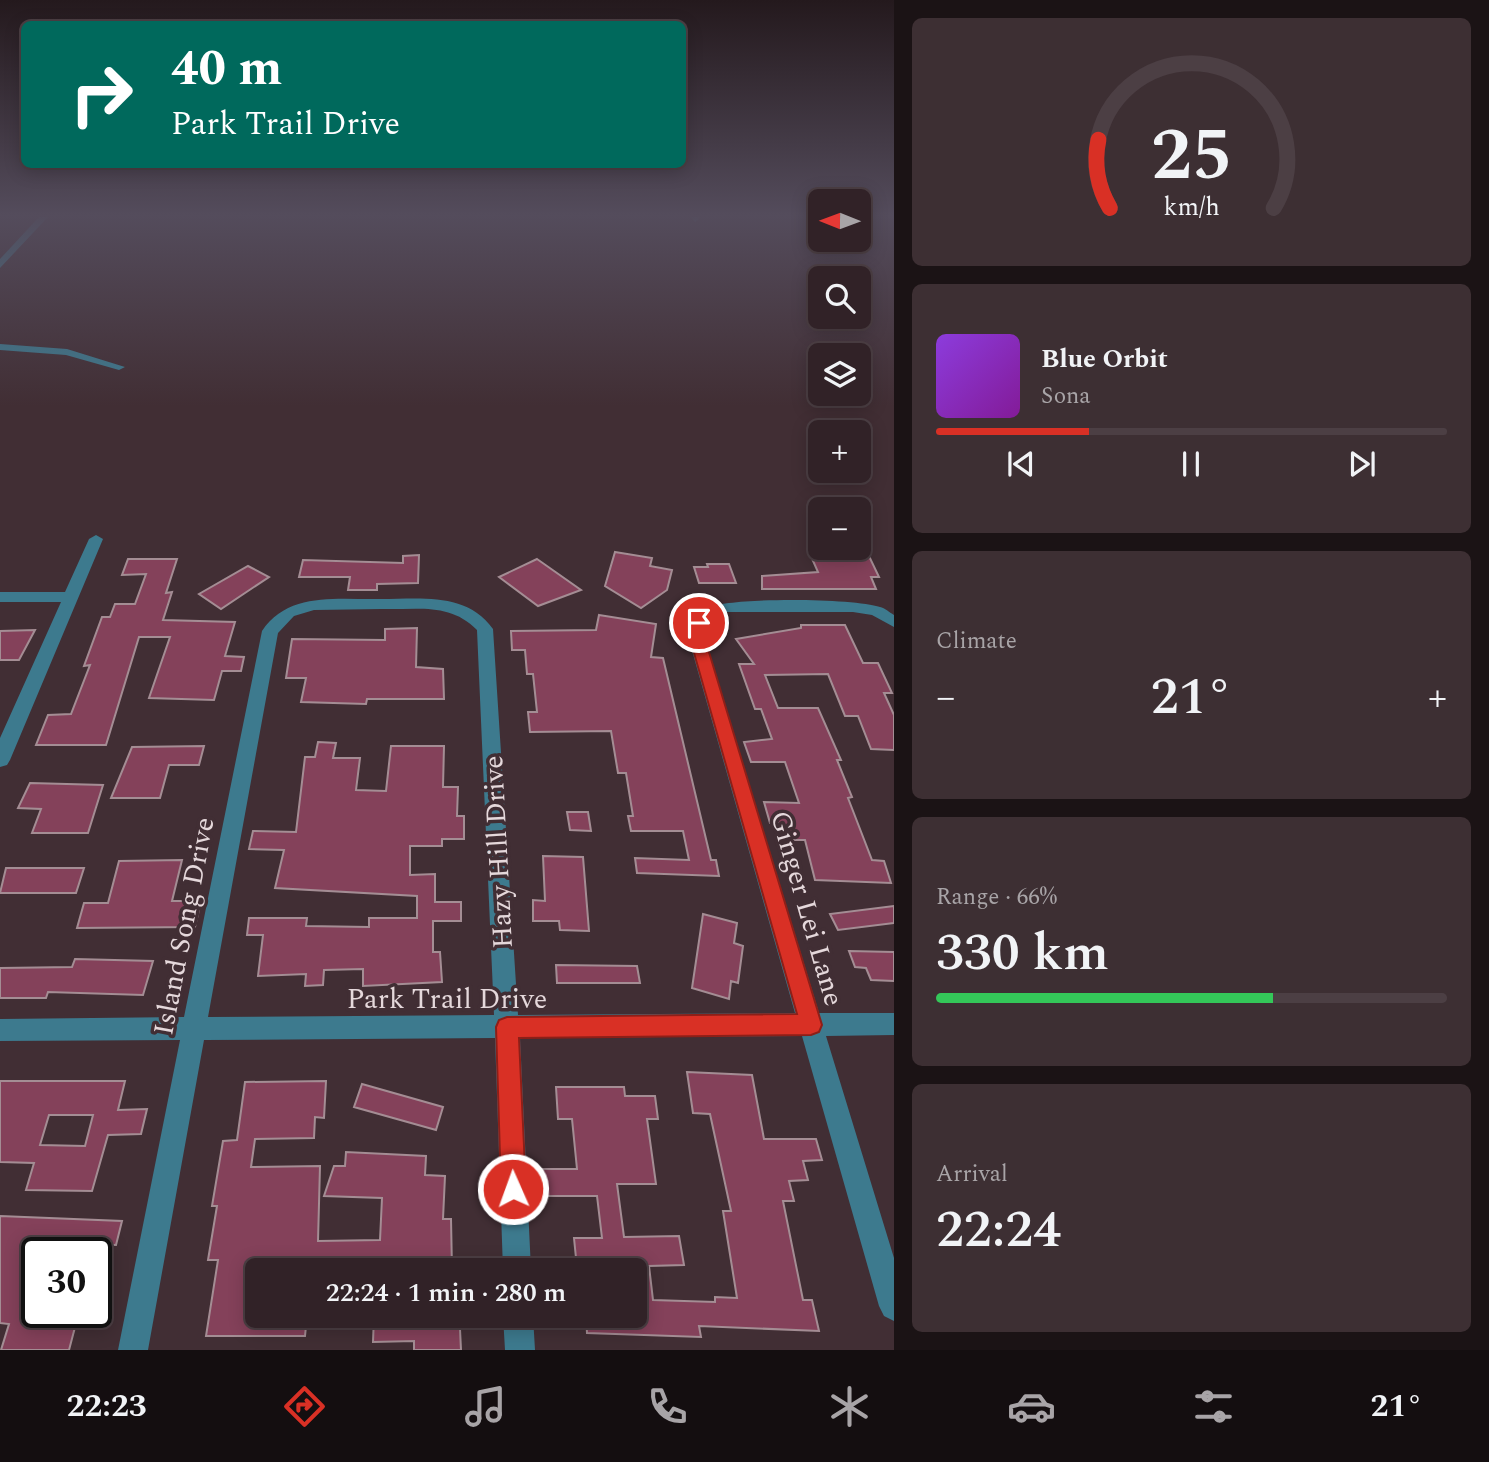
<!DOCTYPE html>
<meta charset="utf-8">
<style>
:root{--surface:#312227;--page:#3d2f33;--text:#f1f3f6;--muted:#a8a4a7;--line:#4c3f44;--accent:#d93025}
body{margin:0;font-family:Spectral,serif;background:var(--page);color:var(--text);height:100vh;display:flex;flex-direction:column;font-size:26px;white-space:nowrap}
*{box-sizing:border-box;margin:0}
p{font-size:23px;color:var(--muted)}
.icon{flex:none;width:38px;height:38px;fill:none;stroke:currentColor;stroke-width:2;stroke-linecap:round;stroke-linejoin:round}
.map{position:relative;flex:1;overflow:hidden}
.sheet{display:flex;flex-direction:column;gap:18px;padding:18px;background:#1b1315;width:595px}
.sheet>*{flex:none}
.hud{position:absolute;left:21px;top:21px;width:665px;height:147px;border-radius:10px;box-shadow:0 4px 18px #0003,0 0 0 2px var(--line);background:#00695c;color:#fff;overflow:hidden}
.needle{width:46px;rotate:271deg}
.fabs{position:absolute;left:808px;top:189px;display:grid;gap:14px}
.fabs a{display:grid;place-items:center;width:63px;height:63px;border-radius:10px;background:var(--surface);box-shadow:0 4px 18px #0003,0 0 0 2px var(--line);font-size:35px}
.speed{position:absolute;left:21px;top:1237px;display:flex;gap:14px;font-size:35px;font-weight:700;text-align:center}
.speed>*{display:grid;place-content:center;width:91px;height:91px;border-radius:50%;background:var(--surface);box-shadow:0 4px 18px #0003,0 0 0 2px var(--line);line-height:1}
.speed .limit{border:4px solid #111;border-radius:10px;background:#fff;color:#111}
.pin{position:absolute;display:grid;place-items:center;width:60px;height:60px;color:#fff;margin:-30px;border:4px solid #fff;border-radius:50%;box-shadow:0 2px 7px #0007}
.me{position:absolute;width:77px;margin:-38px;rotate:358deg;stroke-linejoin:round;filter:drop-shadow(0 0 5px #0008)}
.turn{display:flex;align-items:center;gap:24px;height:147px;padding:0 35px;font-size:32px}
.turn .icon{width:91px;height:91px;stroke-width:2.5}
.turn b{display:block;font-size:49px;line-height:60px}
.big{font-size:52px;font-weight:600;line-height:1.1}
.sheet .widget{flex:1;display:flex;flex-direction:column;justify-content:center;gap:10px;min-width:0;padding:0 24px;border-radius:10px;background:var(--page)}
.sheet .dial{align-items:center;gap:0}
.dial svg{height:182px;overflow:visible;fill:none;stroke:var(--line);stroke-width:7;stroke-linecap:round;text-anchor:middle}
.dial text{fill:var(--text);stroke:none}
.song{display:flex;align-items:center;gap:21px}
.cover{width:84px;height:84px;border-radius:10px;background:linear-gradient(135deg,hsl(270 70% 55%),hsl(290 70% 35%))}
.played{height:7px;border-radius:4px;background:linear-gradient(90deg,var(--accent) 30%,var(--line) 30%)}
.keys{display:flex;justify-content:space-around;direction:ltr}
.heat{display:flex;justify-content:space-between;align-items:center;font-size:38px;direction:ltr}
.charge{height:10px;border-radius:5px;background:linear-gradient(90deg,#34c759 66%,var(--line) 0)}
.trip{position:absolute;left:245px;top:1258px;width:402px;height:70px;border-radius:10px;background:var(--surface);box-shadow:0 4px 18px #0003,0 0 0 2px var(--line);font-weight:600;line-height:70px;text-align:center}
.dock{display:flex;height:112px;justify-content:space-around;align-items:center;background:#140e10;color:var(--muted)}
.dock .icon{width:49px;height:49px}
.dock .on{color:var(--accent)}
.dock b{font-size:32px;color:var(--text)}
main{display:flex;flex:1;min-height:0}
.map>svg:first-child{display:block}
.building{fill:#84415a;stroke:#a48d94;stroke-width:2;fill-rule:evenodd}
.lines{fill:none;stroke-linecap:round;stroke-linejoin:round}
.minor{fill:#3d7a8e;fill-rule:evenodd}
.route{fill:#d93025;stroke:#8d1f18;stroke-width:2}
.labels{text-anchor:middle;stroke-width:7;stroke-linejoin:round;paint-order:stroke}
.near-street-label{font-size:28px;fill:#e5d8db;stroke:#412e34}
</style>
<main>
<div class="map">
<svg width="894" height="1350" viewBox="0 0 894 1350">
<rect width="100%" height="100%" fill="#412e34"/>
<path class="building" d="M 615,552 L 652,558 L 650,566 L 672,570 L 667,590 L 641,608 L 605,586 Z
M 810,554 L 868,554 L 879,577 L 871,577 L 876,589 L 762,589 L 762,576 L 818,572 Z
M 419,555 L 418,583 L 377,584 L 377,590 L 348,590 L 350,577 L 299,577 L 303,560 L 403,563 L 403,556 Z
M 128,559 L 177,559 L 166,593 L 172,592 L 163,620 L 235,622 L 225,656 L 244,657 L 241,671 L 222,671 L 214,700 L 149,698 L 170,637 L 139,637 L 106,745 L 36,745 L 48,715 L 71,714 L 90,665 L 84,666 L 102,617 L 110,617 L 115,604 L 135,604 L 146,574 L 122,575 Z
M 537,559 L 581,590 L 538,606 L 499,577 Z
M 707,564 L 729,564 L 736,583 L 699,583 L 694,567 L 708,567 Z
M 248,566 L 269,577 L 221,609 L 199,594 Z
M 599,615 L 656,624 L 651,657 L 663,658 L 711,860 L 716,860 L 719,876 L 637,873 L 635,858 L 689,860 L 683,831 L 631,831 L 628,816 L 633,816 L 626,773 L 618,773 L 611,731 L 530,732 L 528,712 L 537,712 L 533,674 L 527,674 L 525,650 L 512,650 L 511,631 L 596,630 Z
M 801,625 L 845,625 L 863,663 L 878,663 L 892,693 L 884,693 L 894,715 L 894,750 L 871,749 L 858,716 L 845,716 L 828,674 L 765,675 L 778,708 L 818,708 L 841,760 L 837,760 L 852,797 L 848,798 L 872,860 L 884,861 L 891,883 L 815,880 L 805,840 L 785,840 L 780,823 L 770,823 L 764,802 L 799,803 L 785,762 L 751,762 L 744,742 L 772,739 L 761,709 L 755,709 L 739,664 L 754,664 L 736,639 L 801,628 Z
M 417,628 L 416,667 L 443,669 L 444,699 L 367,699 L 366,704 L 301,702 L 306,678 L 286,678 L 292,639 L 385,640 L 385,629 Z
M 35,630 L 19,660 L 0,660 L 0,631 Z
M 318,742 L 336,743 L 333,758 L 360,758 L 356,790 L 386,791 L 391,746 L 444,746 L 443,787 L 458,787 L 457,816 L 464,816 L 464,839 L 442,839 L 442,846 L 410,846 L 410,875 L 435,874 L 435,902 L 461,902 L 461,921 L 433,921 L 433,952 L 440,952 L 442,982 L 363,986 L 363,969 L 324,970 L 323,985 L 305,986 L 306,974 L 258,976 L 263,935 L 247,935 L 249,918 L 307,918 L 306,926 L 369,927 L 369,918 L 417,918 L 417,896 L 275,888 L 284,850 L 249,849 L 253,831 L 296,832 L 305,757 L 315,757 Z
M 204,746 L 199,765 L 169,765 L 160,798 L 111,798 L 132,747 Z
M 30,783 L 103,785 L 88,833 L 32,833 L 41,809 L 18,808 Z
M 567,812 L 588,812 L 591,831 L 570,830 Z
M 543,856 L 583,857 L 589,931 L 560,930 L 559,921 L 533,921 L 533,900 L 545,901 Z
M 182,860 L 172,901 L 201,901 L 195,927 L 77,928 L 84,903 L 108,903 L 119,861 Z
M 6,868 L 84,868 L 76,893 L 0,893 Z
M 894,906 L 894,923 L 838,930 L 830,914 Z
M 703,914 L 737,923 L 734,943 L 743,946 L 738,983 L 731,981 L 729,999 L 692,988 Z
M 849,951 L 894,952 L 894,981 L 871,980 L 866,968 L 855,967 Z
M 75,959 L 153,961 L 143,995 L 48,992 L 46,998 L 0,998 L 0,968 L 72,967 Z
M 556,965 L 637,966 L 640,983 L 557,983 Z
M 687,1072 L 752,1075 L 764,1139 L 816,1139 L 822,1160 L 803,1161 L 808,1180 L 789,1181 L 794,1201 L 783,1201 L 803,1300 L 812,1300 L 819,1331 L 699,1326 L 701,1337 L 587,1333 L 586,1316 L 635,1316 L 635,1266 L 577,1268 L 574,1238 L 602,1238 L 597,1196 L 544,1196 L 543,1169 L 577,1169 L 572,1119 L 558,1119 L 556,1087 L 624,1087 L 625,1096 L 655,1096 L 658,1119 L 647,1119 L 656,1184 L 617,1184 L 624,1237 L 679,1236 L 684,1265 L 649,1266 L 653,1300 L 715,1302 L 715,1297 L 737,1298 L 723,1211 L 731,1211 L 710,1114 L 693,1113 Z
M 0,1081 L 125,1081 L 118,1110 L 147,1109 L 141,1134 L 108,1135 L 92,1191 L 26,1190 L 34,1163 L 0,1162 ZM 49,1115 L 93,1115 L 85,1146 L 40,1145 Z
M 326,1081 L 324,1118 L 315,1117 L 314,1138 L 255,1139 L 251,1167 L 320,1166 L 318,1241 L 380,1240 L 382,1198 L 324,1196 L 334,1166 L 345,1166 L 346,1152 L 426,1156 L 425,1175 L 445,1176 L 443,1219 L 451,1219 L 452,1270 L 344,1270 L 344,1260 L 257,1260 L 257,1316 L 307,1316 L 305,1336 L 206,1336 L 218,1260 L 208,1260 L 217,1206 L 212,1206 L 223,1141 L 237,1140 L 245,1082 Z
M 362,1084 L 443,1107 L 436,1130 L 354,1107 Z
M 0,1216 L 122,1221 L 116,1245 L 93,1244 L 91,1253 L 37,1253 L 37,1312 L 79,1312 L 69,1350 L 1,1350 L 9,1324 L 0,1323 Z
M 374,1316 L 453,1316 L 453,1329 L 460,1329 L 461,1350 L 414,1350 L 414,1341 L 373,1342 Z"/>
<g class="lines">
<path class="minor" d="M 39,217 L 48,217 L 0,268 L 0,259 Z
M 691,217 L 699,217 L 699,219 L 695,222 Z
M 0,344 L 67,349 L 125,367 L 119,370 L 66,355 L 0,350 Z
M 96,535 L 103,539 L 10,760 L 7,765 L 0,767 L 0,738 L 61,602 L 0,602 L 0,592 L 65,592 L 89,539 Z
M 381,599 C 421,599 467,592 493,629 L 518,1015 L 795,1013 L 689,640 C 690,627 694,615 707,608 C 730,597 853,598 880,607 C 885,608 889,612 894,615 L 894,627 L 872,615 L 853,612 L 727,612 L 711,621 L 705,640 L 819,1013 L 894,1013 L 894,1035 L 826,1036 L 894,1258 L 894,1321 L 884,1316 L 879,1306 L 802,1036 L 520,1038 L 531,1270 L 503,1270 L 495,1038 L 204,1040 L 148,1350 L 118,1350 L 180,1040 L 0,1041 L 0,1019 L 184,1017 L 262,631 C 289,591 338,600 381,599 ZM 381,609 C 417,610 450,602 477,630 L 494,1015 L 208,1017 L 278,633 L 294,616 L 314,610 Z
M 503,1316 L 533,1316 L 535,1350 L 505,1350 Z"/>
</g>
<linearGradient id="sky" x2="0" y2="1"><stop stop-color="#24191d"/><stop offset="0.53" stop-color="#544c5c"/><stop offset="1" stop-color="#544c5c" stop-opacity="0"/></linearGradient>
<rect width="894" height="406" fill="url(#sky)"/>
<path class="route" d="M 699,618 L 706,623 L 705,639 L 822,1025 L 819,1032 L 811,1035 L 519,1038 L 526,1189 L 522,1198 L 513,1202 L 505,1198 L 501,1189 L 496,1027 L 499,1020 L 507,1017 L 797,1014 L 690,639 L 691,623 Z"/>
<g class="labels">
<g class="near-street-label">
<text transform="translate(497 852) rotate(-93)" y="10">Hazy Hill Drive</text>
<text transform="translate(808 908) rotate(74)" y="10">Ginger Lei Lane</text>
<text transform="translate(183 926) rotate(-79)" y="10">Island Song Drive</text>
<text x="447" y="1008">Park Trail Drive</text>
</g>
</g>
</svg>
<div class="fabs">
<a><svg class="needle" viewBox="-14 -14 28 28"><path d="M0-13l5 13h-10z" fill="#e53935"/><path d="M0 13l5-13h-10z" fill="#a8a4a7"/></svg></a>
<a><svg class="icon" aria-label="search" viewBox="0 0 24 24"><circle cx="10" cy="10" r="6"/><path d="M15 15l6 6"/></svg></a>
<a><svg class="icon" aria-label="layers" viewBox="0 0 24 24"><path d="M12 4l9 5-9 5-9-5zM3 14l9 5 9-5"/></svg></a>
<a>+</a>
<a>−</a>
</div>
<div class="speed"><div class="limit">30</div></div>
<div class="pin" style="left:699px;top:623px;background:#d93025"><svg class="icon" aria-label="arrive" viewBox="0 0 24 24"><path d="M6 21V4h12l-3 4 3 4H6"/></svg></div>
<svg class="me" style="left:513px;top:1189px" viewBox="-20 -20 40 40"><circle r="17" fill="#d93025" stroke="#fff" stroke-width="3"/><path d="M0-11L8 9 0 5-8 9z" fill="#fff"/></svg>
<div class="trip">22:24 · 1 min · 280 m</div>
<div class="hud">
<div class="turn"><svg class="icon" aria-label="right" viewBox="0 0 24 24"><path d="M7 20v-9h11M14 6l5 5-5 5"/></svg><div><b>40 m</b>Park Trail Drive</div></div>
</div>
</div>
<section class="sheet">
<div class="widget dial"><svg viewBox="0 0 100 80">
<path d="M14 69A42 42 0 1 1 86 69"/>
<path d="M14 69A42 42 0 0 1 9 39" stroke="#d93025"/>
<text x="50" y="56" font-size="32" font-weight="700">25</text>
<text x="50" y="72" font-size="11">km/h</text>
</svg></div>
<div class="widget">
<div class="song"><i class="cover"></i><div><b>Blue Orbit</b><p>Sona</p></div></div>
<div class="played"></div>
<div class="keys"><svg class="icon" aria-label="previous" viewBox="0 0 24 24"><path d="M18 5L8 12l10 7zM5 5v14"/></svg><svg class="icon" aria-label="pause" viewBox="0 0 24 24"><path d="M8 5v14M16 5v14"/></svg><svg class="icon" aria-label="next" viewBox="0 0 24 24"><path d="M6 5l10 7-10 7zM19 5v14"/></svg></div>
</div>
<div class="widget"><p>Climate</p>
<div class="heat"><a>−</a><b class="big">21°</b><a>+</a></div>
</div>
<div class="widget"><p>Range · 66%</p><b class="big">330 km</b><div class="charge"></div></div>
<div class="widget"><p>Arrival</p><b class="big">22:24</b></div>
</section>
</main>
<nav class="dock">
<b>22:23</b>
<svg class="icon on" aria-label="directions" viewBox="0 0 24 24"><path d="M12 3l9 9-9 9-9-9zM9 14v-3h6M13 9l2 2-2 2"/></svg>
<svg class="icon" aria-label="music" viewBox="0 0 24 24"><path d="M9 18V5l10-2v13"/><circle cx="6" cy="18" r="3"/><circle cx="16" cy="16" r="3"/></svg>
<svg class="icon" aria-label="phone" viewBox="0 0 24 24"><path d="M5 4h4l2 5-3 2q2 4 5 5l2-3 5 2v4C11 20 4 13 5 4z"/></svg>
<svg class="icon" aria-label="climate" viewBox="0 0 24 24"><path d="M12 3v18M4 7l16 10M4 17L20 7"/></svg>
<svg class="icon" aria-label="car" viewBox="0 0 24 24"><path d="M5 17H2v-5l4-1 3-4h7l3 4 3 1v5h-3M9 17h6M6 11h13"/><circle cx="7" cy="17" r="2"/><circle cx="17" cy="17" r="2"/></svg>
<svg class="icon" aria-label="filters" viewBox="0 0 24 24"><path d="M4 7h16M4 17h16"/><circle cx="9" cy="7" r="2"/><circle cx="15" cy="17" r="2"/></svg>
<b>21°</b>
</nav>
